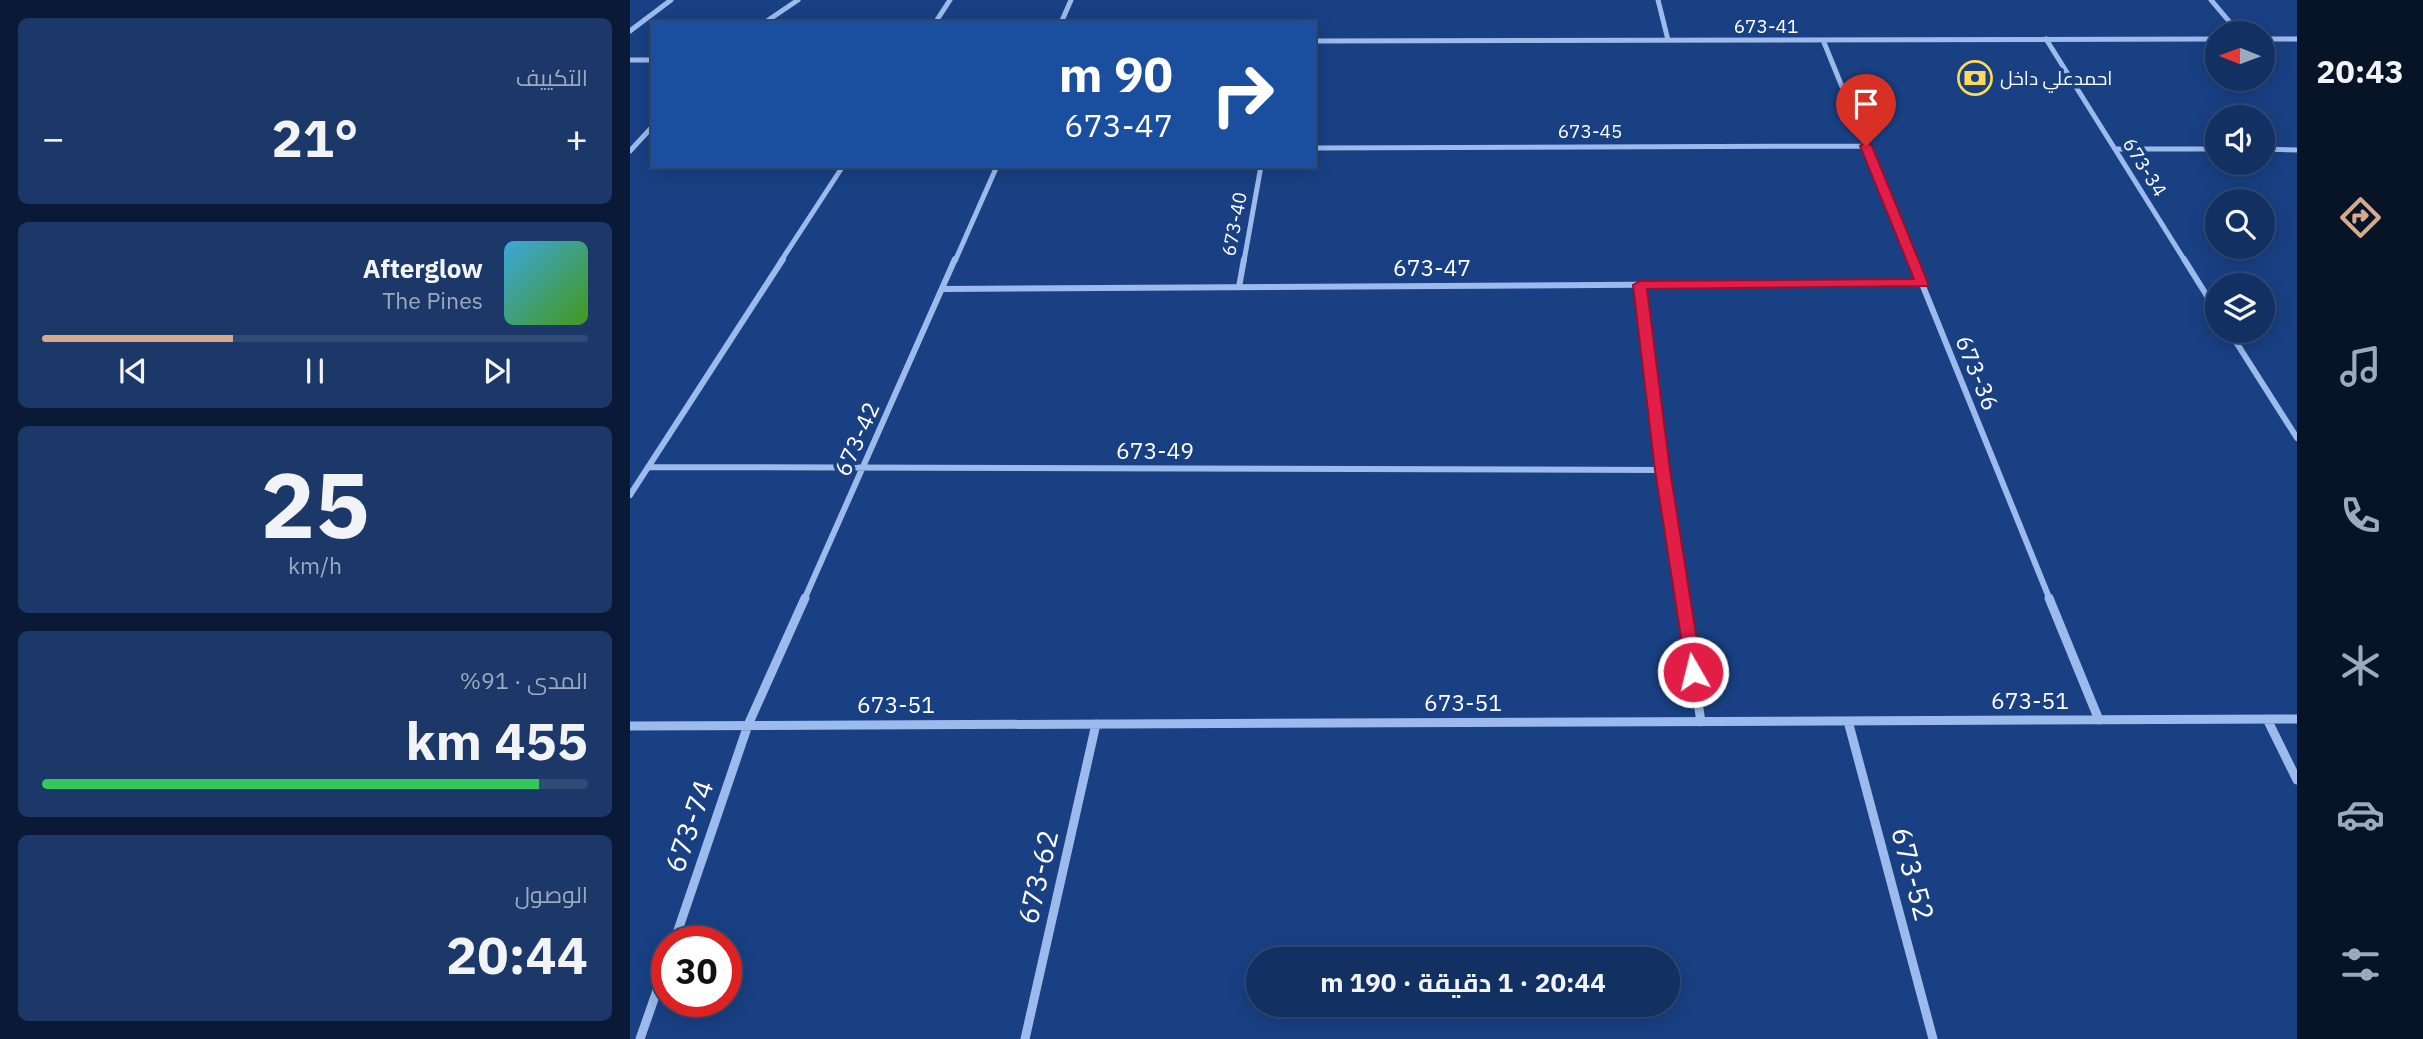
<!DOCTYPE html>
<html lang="ar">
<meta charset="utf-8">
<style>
:root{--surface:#123062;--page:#1b3868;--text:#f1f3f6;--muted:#9ca9be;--line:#314b77;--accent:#d6ab8b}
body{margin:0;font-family:"IBM Plex Sans",Cairo,sans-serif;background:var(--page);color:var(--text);direction:rtl;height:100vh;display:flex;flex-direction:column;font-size:26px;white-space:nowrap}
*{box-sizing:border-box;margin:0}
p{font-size:23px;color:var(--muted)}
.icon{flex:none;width:38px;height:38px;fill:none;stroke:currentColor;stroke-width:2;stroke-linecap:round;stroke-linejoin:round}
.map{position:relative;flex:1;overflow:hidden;direction:ltr}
.side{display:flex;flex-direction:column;gap:18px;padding:18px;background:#0a1a36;width:630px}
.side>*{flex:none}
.hud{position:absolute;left:21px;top:21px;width:665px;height:147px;border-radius:0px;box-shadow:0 4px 18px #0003,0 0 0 2px var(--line);direction:rtl;background:#1a4fa0;color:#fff;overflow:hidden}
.needle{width:46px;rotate:271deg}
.controls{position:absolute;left:1575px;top:21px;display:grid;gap:14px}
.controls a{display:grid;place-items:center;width:70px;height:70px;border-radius:50%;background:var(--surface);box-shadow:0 4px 18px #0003,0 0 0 2px var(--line);font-size:35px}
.speed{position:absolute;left:21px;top:926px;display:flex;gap:14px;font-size:35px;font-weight:700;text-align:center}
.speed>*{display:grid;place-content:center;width:91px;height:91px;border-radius:50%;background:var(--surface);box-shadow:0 4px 18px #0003,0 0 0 2px var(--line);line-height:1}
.speed .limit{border:10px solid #d22;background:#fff;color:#111}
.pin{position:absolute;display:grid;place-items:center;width:60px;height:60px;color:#fff;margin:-72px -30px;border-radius:50% 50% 50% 0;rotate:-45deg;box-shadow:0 0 7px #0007}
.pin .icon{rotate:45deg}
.me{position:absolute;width:77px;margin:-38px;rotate:352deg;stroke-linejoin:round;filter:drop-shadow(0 0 5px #0008)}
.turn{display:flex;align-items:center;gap:24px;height:147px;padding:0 28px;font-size:32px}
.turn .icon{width:91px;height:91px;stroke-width:2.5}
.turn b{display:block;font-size:49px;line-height:60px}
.big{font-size:52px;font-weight:700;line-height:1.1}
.side .tile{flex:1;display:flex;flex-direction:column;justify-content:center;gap:10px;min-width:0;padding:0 24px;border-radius:10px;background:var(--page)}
.side .dial{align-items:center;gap:0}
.dial b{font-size:91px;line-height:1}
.song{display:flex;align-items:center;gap:21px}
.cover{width:84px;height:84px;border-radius:10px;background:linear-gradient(135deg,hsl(200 70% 55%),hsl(100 70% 35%))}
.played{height:7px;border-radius:4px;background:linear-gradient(90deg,var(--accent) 35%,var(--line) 35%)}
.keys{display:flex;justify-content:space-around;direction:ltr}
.heat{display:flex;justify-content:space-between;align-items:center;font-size:38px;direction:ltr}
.charge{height:10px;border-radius:5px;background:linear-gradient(90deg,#34c759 91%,var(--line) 0)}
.trip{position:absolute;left:616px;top:947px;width:434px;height:70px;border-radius:35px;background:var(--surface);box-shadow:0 4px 18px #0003,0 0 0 2px var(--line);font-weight:700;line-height:70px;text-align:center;direction:rtl}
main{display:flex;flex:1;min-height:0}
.tab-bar{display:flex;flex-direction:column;width:126px;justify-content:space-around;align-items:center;background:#071327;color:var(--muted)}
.tab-bar .icon{width:49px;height:49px}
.tab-bar .active{color:var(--accent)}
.tab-bar b{font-size:32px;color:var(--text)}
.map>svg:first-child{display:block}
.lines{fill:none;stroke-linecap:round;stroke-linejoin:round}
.minor-far2{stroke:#9cbbec;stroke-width:5}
.minor-far1{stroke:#9cbbec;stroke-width:6}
.minor{stroke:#9cbbec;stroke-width:9}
.route{fill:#e11d48;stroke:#92132f;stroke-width:2}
.labels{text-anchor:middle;stroke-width:7;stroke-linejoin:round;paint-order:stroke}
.far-street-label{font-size:19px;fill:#fff;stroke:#184083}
.far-poi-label{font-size:19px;fill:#fff;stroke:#184083;text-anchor:start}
.street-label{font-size:23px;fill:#fff;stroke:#184083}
.near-street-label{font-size:28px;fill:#fff;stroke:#184083}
</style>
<main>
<nav class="tab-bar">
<b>20:43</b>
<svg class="icon active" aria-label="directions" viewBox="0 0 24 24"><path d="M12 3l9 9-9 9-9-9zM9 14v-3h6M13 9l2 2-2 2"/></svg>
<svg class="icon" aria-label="music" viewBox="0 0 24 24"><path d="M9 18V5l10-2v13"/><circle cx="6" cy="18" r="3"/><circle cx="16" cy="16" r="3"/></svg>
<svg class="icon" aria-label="phone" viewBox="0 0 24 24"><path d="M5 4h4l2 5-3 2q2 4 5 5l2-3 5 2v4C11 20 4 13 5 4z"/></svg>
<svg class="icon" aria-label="climate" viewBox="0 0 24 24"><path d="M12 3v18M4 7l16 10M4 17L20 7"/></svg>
<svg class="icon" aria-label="car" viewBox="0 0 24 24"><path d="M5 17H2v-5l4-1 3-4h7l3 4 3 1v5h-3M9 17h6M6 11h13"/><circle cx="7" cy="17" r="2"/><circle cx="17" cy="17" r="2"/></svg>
<svg class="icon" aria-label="filters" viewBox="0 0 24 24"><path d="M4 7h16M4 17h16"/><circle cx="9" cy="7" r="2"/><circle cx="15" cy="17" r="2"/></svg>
</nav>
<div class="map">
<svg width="1667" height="1039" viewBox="0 0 1667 1039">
<rect width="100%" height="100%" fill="#184083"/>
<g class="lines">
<path class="minor-far2" d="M 1028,0 L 1038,40
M 1581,0 L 1609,33
M 134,23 L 168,0
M 305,23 L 320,0
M 431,23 L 441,0
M 0,31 L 41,0
M 1416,39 L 1555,261
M 1633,39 L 1667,39
M 1193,40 L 1283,261
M 684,41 L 1587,39
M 0,60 L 23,60
M 684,148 L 1236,146
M 1485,149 L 1587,149
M 1633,149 L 1667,150
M 0,151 L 23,126
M 151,261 L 213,166
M 325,261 L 367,166
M 614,261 L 631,166"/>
<path class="minor-far1" d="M 1282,259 L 1420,600
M 1554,259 L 1587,312
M 1010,285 L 1053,600
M 609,287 L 614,259
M 313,289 L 1292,283
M 1599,331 L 1667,438
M 18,467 L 1033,470
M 0,495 L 153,259
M 174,600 L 325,259"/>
<path class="minor" d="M 1052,598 L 1071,722
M 1419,598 L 1469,720
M 1637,719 L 1667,780
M 1218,721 L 1303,1039
M 0,726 L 1667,719
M 44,942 L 118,725 L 175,598
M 10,1039 L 37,962
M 395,1039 L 466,724"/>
</g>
<path class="route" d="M 1236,142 L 1242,146 L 1298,283 L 1297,286 L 1017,289 L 1040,470 L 1072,672 L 1070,676 L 1057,676 L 1025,470 L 1003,285 L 1010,281 L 1284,279 L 1230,146 Z"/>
<defs>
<g id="bank-ring" transform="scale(1.75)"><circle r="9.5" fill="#184083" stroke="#ffd957" stroke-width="1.5"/><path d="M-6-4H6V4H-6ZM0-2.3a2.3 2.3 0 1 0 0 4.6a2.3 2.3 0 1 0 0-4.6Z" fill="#ffd957"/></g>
</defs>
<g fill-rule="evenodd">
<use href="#bank-ring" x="1345" y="78"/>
</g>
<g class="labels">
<g class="far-street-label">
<text x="1136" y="33">673-41</text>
<text x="960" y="138">673-45</text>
<text transform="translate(1515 167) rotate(58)" y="7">673-34</text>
<text transform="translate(604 224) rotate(-79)" y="7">673-40</text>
</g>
<g class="far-poi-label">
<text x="1370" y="85">احمدعلي داخل</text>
</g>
<g class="street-label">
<text x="802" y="276">673-47</text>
<text transform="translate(1347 373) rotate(68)" y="8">673-36</text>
<text transform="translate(227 439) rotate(-66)" y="8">673-42</text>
<text x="525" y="459">673-49</text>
<text x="1400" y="709">673-51</text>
<text x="833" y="711">673-51</text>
<text x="266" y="713">673-51</text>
</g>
<g class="near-street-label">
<text transform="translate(59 826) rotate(-71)" y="10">673-74</text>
<text transform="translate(1283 874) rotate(75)" y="10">673-52</text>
<text transform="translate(408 877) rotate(-77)" y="10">673-62</text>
</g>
</g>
</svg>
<div class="controls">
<a><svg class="needle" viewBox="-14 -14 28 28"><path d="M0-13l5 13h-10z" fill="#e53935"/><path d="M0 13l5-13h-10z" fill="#9ca9be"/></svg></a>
<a><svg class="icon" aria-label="sound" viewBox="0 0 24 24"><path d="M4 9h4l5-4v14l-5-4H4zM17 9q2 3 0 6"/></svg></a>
<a><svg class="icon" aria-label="search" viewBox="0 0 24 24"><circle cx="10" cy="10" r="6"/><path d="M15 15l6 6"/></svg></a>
<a><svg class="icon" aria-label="layers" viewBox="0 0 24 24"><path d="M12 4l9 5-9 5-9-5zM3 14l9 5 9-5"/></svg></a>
</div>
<div class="speed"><div class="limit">30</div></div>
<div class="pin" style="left:1236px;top:146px;background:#d93025"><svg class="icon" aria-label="arrive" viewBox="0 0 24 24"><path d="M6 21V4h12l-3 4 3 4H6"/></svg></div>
<svg class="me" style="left:1063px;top:672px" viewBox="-20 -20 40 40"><circle r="17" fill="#e11d48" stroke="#fff" stroke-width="3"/><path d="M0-11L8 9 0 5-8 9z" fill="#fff"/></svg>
<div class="trip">20:44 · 1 دقيقة · 190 m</div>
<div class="hud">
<div class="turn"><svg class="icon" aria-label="right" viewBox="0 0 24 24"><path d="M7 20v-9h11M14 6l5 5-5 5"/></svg><div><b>90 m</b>673-47</div></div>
</div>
</div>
<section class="side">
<div class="tile"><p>التكييف</p>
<div class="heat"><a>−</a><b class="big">21°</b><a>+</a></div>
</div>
<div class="tile">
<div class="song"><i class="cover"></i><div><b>Afterglow</b><p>The Pines</p></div></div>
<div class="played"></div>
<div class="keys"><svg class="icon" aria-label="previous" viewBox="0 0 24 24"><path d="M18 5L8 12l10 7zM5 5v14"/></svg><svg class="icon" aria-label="pause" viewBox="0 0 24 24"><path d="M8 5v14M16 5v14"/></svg><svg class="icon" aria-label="next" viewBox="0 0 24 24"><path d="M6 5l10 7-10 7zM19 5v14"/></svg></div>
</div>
<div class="tile dial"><b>25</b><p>km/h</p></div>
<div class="tile"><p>المدى · 91%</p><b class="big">455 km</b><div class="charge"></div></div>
<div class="tile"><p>الوصول</p><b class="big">20:44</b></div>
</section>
</main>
